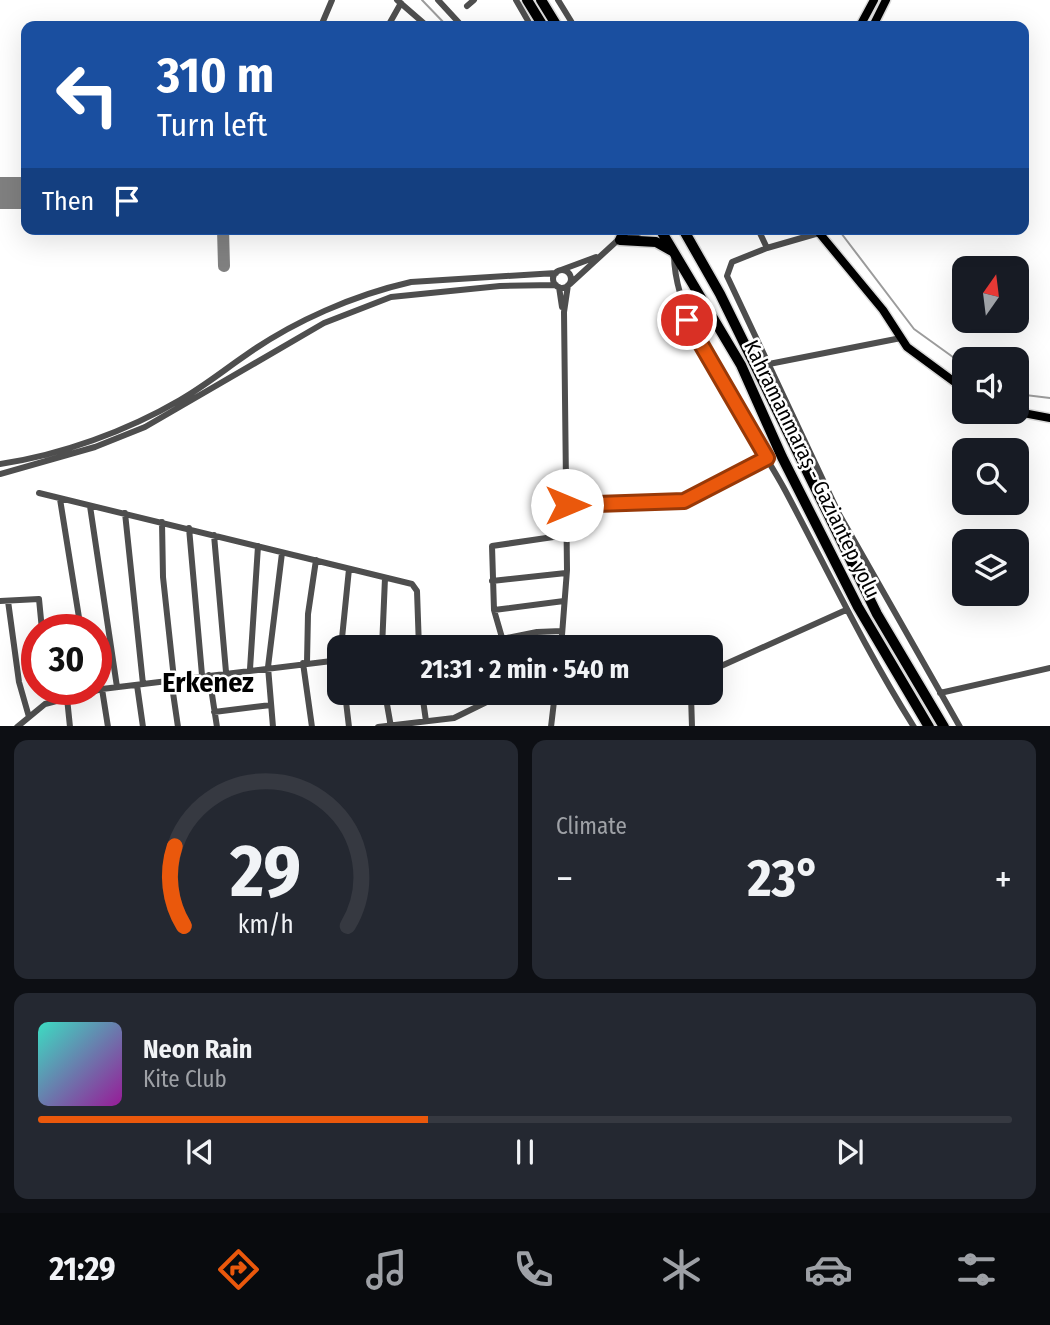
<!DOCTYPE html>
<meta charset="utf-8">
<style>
:root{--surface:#171b24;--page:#242831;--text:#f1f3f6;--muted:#9ea1a6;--line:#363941;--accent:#ea580c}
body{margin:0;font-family:"Fira Sans Condensed",sans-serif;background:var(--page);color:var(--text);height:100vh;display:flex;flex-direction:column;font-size:26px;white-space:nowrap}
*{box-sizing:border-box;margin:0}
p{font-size:23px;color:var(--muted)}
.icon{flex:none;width:38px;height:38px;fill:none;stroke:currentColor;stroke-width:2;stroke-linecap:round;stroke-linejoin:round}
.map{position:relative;height:726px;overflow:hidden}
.side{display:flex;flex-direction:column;gap:14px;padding:14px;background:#0d0f14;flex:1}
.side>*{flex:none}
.guide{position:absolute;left:21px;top:21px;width:1008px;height:214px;border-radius:14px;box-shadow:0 7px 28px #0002;background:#1a4fa0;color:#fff;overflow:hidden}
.needle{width:46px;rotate:14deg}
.fabs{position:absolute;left:952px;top:256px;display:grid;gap:14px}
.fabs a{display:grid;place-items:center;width:77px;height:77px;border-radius:14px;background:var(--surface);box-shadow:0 7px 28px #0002;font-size:35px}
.speed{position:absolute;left:21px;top:614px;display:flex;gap:14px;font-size:35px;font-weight:700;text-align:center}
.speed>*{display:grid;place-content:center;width:91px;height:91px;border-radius:50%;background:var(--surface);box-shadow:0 7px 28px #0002;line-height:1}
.speed .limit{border:10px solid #d22;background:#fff;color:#111}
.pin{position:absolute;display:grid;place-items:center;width:60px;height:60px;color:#fff;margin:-30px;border:4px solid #fff;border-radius:50%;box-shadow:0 2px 7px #0007}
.me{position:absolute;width:77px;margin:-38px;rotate:90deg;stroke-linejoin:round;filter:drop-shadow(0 0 5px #0008)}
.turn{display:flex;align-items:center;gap:24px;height:147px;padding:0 21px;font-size:32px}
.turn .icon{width:91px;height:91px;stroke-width:2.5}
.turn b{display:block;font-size:49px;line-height:60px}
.then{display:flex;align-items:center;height:66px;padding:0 21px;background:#0003;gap:14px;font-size:26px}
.big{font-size:52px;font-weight:700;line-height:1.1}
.side .widget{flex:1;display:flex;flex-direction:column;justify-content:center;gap:10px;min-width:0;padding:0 24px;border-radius:14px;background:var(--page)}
.side .dial{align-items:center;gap:0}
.dial svg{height:182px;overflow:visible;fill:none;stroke:var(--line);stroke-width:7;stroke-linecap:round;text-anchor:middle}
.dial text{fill:var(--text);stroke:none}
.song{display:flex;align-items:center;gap:21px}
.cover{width:84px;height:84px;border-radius:10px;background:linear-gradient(135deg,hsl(170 70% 55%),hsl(300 70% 35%))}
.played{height:7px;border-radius:4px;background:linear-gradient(90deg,var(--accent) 40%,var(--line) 40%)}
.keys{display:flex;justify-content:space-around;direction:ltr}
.heat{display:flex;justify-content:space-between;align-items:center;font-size:38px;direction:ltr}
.side .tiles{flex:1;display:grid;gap:14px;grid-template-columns:1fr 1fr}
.widget:last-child{grid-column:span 2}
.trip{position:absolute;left:327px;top:635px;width:396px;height:70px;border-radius:14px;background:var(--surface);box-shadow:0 7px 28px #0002;font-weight:700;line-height:70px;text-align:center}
.dock{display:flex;height:112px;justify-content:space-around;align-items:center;background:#090b0e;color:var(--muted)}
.dock .icon{width:49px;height:49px}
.dock .current{color:var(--accent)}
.dock b{font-size:32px;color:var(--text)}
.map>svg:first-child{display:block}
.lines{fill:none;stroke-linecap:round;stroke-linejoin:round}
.stream{stroke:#9c9c9c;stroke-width:2}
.taxiway{stroke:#808080;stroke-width:12}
.runway{stroke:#808080;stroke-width:32}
.major-casing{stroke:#dbdbdb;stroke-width:11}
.highway-casing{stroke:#dbdbdb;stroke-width:13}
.minor{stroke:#4e4e4e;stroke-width:6}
.major{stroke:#000;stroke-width:8}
.highway{stroke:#000;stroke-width:10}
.route-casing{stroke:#983908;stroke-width:18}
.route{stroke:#ea580c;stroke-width:12}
.labels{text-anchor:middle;stroke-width:5;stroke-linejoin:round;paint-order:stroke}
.street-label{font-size:21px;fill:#000;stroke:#fff}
.district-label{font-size:28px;font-weight:bold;fill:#000;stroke:#fff}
</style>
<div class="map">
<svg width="1050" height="727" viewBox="0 0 1050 727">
<rect width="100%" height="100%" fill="#fff"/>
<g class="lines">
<path class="stream" d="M 422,0 L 447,26
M 838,229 L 914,329 L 964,365
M 1017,394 L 1050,398"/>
<path class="taxiway" d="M 223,229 L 224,266"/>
<path class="runway" d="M 0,193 L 26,193"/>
<g class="major-casing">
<path id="major" d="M 860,26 L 874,0
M 873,26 L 886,0
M 816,229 L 883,310 L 907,347 L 964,389
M 1013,411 L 1050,418"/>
</g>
<g class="highway-casing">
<path id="highway" d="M 527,0 L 543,26
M 541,0 L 557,26
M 625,229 L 620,240 L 656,242 L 672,251
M 660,229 L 741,365 L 782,457 L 858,607 L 929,727
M 683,229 L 720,294 L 877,614 L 944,727"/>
</g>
<path class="minor" d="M 397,0 L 427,26
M 438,0 L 462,26
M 516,0 L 531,26
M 558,0 L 574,26
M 467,6 L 474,0
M 321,26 L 332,0
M 388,26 L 401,3
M 758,229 L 767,248 L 732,262 L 727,276 L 839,514 L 960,727
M 625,238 L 649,229
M 767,248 L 819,233
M 674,254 C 674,328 750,425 786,492 C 828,571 866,651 914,727
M 561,270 L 596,257
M553 279a9 9 0 1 1 18 0a9 9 0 1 1-18 0Z
M 570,284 L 630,229
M 559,287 L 562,307
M 769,364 L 901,338
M 0,464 C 61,455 127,431 180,400 C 203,387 224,370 246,355 C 294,321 354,295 411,282 L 556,273
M 0,474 L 95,447 L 145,427 L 324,323 L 391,297 L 500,286 L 556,285
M 39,493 L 412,584 L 417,591 L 419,648
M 60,499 L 81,630
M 567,505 L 684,501 L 767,458
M 90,506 L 117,687
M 125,513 L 143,684
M 162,522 L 163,577 L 174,679
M 189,528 L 202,675
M 214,535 L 226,672
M 492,581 L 566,573
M 0,601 L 39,599 L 42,630
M 8,601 L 19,682 L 29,717
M 494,610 L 564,601
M 502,639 L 537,632 L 562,631
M 341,648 L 349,569
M 382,648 L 385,578
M 505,648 L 494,610 L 492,546 L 567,535
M 561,648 L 567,570 L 564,312 L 568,285
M 307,662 L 308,614 L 316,560
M 303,663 L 312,727
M 250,669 L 258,546
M 710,671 L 846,610
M 209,675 L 217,727
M 171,679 L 178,727
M 137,685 L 143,727
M 102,689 L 108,727
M 55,690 L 57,700
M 345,693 L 349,727
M 385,693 L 391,727
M 422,693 L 426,721
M 940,693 L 1050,668
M 691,695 L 692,727
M 67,698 L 70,727
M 214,712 L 271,705
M 17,727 L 45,704 L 102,689 L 340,660
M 273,727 L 268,667 L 282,553
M 378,727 L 454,718 L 505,693
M 551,727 L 555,693"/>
<use href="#major" class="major"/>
<use href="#highway" class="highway"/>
</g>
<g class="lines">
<g class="route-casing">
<path id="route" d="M 567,505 L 684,501 L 767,458 L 687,320"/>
</g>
<use href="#route" class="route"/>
</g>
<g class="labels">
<g class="street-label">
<text transform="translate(812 469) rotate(64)" y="7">Kahramanmaraş - Gaziantep yolu</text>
</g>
<g class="district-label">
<text x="208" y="692">Erkenez</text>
</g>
</g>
</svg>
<div class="fabs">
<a><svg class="needle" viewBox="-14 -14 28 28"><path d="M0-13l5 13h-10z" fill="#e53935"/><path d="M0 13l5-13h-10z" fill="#9ea1a6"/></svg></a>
<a><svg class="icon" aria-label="sound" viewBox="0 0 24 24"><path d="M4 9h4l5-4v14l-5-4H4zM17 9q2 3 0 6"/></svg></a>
<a><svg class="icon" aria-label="search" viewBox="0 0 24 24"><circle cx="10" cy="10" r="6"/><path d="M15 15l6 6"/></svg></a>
<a><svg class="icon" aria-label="layers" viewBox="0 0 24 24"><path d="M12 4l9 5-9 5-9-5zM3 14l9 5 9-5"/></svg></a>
</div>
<div class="speed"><div class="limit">30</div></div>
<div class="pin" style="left:687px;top:320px;background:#d93025"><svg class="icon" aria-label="arrive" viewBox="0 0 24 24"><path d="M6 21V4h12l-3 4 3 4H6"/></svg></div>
<svg class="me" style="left:567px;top:505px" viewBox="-20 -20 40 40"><circle r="19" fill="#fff"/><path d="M0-13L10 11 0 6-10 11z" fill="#ea580c"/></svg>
<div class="trip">21:31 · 2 min · 540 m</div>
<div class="guide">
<div class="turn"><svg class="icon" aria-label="left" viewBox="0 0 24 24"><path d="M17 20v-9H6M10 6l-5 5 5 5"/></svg><div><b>310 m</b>Turn left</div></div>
<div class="then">Then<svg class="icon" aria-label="arrive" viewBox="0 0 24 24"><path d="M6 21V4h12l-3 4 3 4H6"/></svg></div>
</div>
</div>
<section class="side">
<div class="tiles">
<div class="widget dial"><svg viewBox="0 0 100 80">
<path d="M14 69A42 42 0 1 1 86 69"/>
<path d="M14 69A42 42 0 0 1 10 34" stroke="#ea580c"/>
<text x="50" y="56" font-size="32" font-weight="700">29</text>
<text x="50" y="72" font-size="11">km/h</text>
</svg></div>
<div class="widget"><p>Climate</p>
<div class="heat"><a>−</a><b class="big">23°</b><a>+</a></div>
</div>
<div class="widget">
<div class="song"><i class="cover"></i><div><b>Neon Rain</b><p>Kite Club</p></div></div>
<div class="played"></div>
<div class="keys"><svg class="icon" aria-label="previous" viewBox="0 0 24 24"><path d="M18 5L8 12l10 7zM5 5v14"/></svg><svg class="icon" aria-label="pause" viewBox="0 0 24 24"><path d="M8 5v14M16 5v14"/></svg><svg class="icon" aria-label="next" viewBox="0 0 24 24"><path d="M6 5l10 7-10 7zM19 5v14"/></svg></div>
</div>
</div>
</section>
<nav class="dock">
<b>21:29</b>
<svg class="icon current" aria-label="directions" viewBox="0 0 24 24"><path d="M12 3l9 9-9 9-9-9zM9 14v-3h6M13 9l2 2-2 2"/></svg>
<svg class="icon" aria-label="music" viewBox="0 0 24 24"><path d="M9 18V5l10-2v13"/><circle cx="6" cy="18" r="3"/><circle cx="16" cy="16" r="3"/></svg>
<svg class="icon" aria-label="phone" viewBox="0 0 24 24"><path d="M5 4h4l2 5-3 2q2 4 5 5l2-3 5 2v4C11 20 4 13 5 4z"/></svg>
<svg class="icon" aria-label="climate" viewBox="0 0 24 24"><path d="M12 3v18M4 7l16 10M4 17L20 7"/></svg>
<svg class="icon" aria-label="car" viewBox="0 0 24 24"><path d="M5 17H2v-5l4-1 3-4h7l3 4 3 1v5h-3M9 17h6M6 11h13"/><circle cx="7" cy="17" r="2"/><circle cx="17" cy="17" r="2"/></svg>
<svg class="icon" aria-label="filters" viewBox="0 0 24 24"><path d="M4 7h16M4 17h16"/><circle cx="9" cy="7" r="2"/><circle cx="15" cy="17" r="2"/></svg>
</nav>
